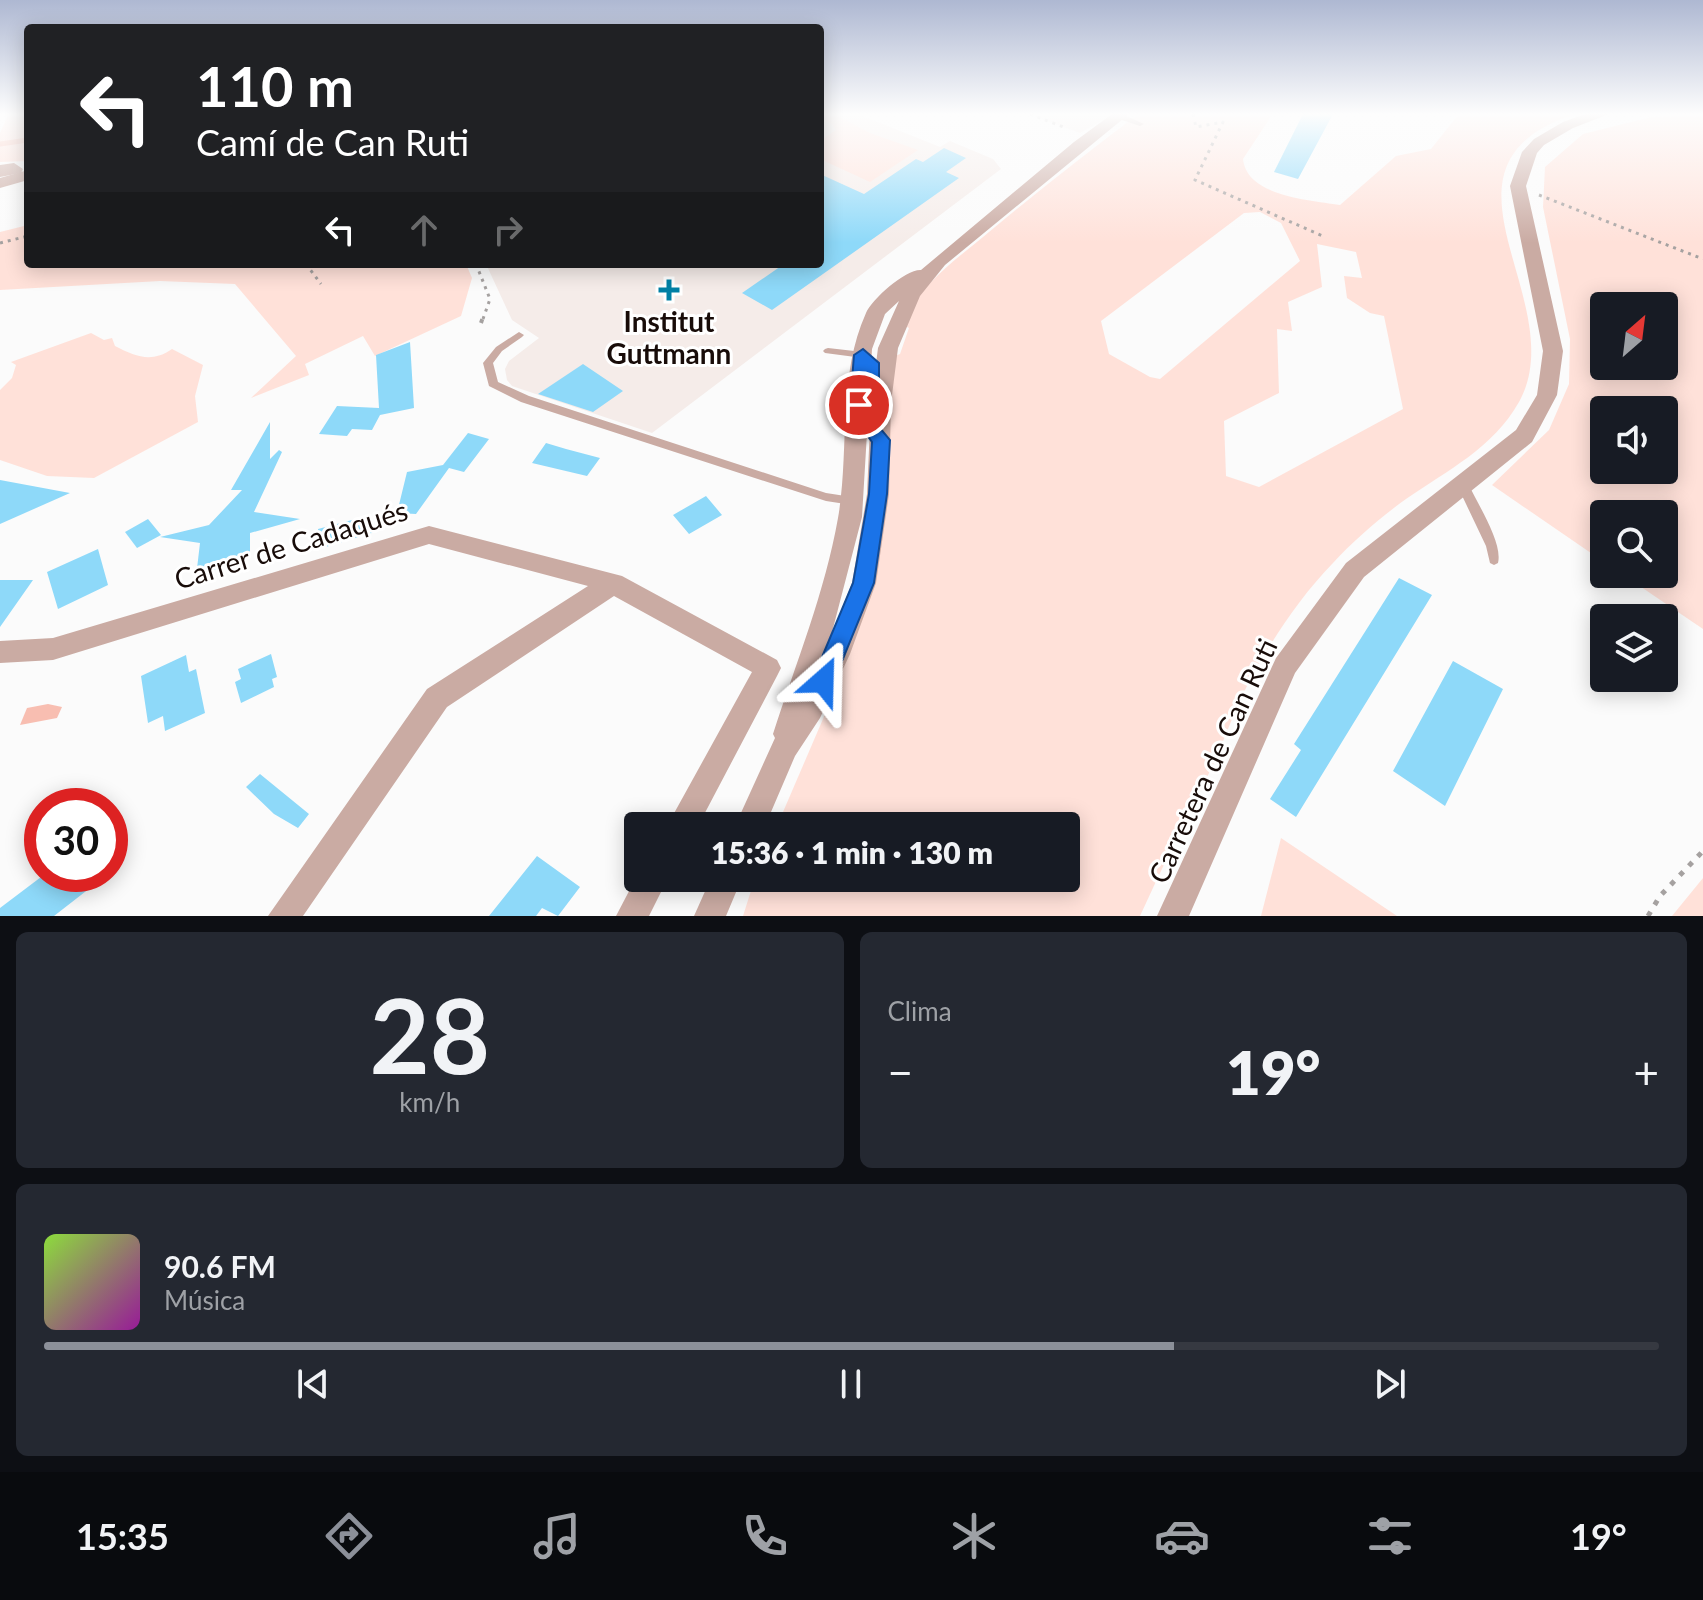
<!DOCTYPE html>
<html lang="es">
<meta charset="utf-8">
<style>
:root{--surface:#171b24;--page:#242831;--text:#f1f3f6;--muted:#9ea1a6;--line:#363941;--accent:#8c9099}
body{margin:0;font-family:Lato,sans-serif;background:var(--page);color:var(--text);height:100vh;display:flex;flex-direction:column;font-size:30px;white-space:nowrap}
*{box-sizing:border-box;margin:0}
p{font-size:26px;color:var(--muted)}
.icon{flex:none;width:44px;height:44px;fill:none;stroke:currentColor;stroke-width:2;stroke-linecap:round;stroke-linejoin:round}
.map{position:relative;height:916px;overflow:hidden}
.sheet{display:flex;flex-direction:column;gap:16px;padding:16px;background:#0d0f14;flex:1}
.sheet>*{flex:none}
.top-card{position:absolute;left:24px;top:24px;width:800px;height:244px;border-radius:8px;box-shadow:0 4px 20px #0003;background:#202124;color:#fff;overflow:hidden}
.needle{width:52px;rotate:28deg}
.fabs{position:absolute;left:1590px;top:292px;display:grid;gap:16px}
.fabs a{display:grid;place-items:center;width:88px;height:88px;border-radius:8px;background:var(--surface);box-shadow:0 4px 20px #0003;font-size:40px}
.speed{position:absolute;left:24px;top:788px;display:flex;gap:16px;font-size:40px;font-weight:700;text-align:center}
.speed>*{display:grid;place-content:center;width:104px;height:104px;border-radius:50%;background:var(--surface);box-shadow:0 4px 20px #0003;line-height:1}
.speed .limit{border:12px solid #d22;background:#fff;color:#111}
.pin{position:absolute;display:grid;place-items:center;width:68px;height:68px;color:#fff;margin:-34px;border:4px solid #fff;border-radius:50%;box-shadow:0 2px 8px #0007}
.me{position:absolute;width:88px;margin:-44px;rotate:25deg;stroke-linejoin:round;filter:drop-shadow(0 0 6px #0008)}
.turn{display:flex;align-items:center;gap:28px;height:168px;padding:0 40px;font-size:36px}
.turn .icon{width:104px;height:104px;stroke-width:2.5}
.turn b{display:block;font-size:56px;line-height:68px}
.lanes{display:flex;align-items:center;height:76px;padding:0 40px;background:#0003;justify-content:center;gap:40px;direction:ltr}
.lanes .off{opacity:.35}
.big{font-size:60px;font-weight:800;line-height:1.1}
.sheet .widget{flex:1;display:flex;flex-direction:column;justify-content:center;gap:12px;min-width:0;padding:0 28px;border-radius:12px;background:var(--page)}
.sheet .dial{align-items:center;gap:0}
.dial b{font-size:104px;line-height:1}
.song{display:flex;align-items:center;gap:24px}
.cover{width:96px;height:96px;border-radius:12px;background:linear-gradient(135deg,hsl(90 70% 55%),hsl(300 70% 35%))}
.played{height:8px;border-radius:4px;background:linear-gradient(90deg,var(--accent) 70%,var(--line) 70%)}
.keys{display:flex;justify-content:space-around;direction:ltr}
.heat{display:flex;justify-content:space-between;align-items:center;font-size:44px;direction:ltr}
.sheet .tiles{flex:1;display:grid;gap:16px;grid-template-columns:1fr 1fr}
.widget:last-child{grid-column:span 2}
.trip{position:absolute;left:624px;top:812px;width:456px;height:80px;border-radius:8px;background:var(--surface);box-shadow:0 4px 20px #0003;font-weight:800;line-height:80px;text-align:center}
.dock{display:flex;height:128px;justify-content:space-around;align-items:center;background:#090b0e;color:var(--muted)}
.dock .icon{width:56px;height:56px}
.dock .selected{color:var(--accent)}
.dock b{font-size:36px;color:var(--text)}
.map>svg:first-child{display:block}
.built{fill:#f5ece9}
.green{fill:#ffe1d9;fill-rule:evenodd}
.water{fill:#f8beb1}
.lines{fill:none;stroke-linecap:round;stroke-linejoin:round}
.stream{stroke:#f8beb1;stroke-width:5}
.building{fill:#8ed9f9}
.path-far2{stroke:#a5a1a0;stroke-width:3;stroke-dasharray:3 5;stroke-linecap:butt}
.path-far1{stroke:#a5a1a0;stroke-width:4;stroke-dasharray:4 6;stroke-linecap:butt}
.path{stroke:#a5a1a0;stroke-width:5;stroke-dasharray:5 8;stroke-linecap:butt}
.service{fill:#caaba3;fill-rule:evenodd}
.minor{fill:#caaba3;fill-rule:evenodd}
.tertiary{fill:#caaba3;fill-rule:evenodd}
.route{fill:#1a73e8;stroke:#114b97;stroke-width:2}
.poi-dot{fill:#0180a5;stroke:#fff;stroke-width:3}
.labels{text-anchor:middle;stroke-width:6;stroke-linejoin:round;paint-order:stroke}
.poi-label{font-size:28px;font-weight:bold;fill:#180c09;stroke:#fff}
.street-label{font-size:28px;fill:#180c09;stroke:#fff}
</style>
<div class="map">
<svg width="1703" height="916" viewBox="0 0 1703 916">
<rect width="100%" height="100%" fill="#fbfbfb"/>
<path class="built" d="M 820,115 L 860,115 L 940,147 L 950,141 L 993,159 L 1001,169 L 652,433 L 512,386 L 507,380 L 505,369 L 509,361 L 539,338 L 512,320 L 486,264 L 820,264 Z
M 1031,115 L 1112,115 L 1080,133 Z"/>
<path class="green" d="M 8,115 L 28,115 L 28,161 L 0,162 L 0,133 Z
M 820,115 L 836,115 L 870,133 L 918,150 L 870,182 L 820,159 L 820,141 L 836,130 L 832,124 L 820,119 Z
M 1137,115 L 1272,115 L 1243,159 C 1247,197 1311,200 1340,205 L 1396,156 L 1431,149 L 1458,115 L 1572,115 C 1417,168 1574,302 1519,402 C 1493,448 1448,470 1406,499 C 1381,517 1354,540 1333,563 C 1299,598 1270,642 1247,686 C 1233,713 1224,742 1211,769 C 1187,818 1162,867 1140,916 L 743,916 L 755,878 L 1066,878 L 1066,826 L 777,826 L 829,705 L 827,696 L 867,593 L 892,357 L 900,354 L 909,328 L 903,325 C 918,285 957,259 989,232 C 1038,191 1087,153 1137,115 ZM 1260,212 L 1281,223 L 1300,261 L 1160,379 L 1150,377 L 1109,354 L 1101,321 L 1244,213 ZM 1317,244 L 1356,252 L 1362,278 L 1344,276 L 1347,298 L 1370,313 L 1384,316 L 1403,409 L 1259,487 L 1226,476 L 1224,421 L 1279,393 L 1277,329 L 1292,331 L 1288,302 L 1322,287 Z
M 1703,116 L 1703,629 L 1622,574 L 1664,574 L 1664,514 L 1604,514 L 1604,562 L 1492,485 L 1549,430 L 1569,384 L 1570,339 L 1543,207 L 1545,167 L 1583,134 L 1651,117 ZM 1604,306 L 1664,306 L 1664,366 L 1604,366 ZM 1604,410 L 1664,410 L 1664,470 L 1604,470 Z
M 28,225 L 28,264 L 466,264 L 472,278 L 461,316 L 375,356 L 363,336 L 305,364 L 309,375 L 251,398 L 296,356 L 235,284 L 160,281 L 0,290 L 0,232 Z
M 91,333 L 104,340 L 112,338 L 115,346 C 136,357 152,363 172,349 L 203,365 L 195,396 L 198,422 L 94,478 L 47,476 L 0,460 L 0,390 L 12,378 L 16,365 L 11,362 Z
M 1281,838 L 1397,916 L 1261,916 Z
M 1703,878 L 1703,916 L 1672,916 Z"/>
<path class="water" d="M 48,704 L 62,707 L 57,718 L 20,725 L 27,708 Z"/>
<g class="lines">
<path class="stream" d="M 0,144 L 28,140"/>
</g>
<path class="building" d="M 1303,114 L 1333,114 L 1298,179 L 1274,172 Z
M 944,148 L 966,158 L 946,172 L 959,178 L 772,310 L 742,293 L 784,264 L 820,264 L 820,174 L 864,194 L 916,159 L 923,162 Z
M 410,342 L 414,408 L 380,415 L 372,430 L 352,429 L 347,436 L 319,434 L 337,406 L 379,408 L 376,355 Z
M 583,364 L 623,391 L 593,412 L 538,394 Z
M 270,422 L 270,459 L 279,450 L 282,452 L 254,512 L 300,519 L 250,533 L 250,556 L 196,577 L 200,543 L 160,537 L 209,525 L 242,490 L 231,490 Z
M 468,433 L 489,439 L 464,472 L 449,468 L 416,514 L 397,513 L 407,472 L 443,465 Z
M 546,443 L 566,449 L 600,458 L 587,476 L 532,463 Z
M 0,480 L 70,493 L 0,524 Z
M 706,496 L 722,515 L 689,534 L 673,515 Z
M 371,515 L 375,532 L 319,549 L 318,529 Z
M 148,519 L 161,535 L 137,548 L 125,532 Z
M 98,549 L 108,585 L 58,609 L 47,572 Z
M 1399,578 L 1432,595 L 1296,817 L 1270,799 L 1301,750 L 1294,744 Z
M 0,580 L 33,580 L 0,627 Z
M 271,654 L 277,677 L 272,679 L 274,687 L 241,703 L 235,682 L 241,679 L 238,669 Z
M 186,655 L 189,672 L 196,669 L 205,713 L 165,731 L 163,716 L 148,723 L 141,676 Z
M 1453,661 L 1503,689 L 1445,806 L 1393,771 Z
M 260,774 L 309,814 L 298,828 L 274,814 L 246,787 Z
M 537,856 L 580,887 L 558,916 L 542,908 L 536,916 L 489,916 Z
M 45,874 L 108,874 L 54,916 L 0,916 L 0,908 Z"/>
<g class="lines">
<path class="path-far2" d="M 1030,114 L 1066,128
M 1193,114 L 1196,127 L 1223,122 L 1195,180 L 1325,237
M 1539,195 L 1703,259
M 0,243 L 28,236
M 306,264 L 321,284
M 476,264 L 490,299 L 483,319"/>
<path class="path-far1" d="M 481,323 L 483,317"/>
<path class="path" d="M 1648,916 L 1660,896 L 1703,851"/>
<path class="service" d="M 1116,114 L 1122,114 L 1144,124 L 1140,126 L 1116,118 Z
M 519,332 L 524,335 L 522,337 L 502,351 L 493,363 L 498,382 L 529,396 L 826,493 L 852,497 L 856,498 L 858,501 L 856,504 L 852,505 L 826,501 L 521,402 L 489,386 L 483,363 L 496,347 Z
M 828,348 L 863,352 L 868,355 L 863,358 L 825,353 L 823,351 L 825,349 Z
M 1463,481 L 1467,482 L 1469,485 C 1478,505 1503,543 1498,563 L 1494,565 L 1490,563 L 1486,546 L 1457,485 L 1459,482 Z"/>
<path class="minor" d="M 1112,114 L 1129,114 L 945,265 L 920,296 L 898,348 L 891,403 L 889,494 L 876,583 L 850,654 L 820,718 L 795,756 L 765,826 L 735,826 L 775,738 L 773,734 C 796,663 825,592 838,518 C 850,451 837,377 866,313 C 872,299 906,269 921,270 L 1074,142 ZM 899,301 L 878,348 L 871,403 L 867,494 L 852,583 L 831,636 L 862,517 L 872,349 L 885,314 Z
M 1585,114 L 1609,114 L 1573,128 L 1544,145 L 1537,153 L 1526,186 L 1563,351 L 1557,395 L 1532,442 L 1364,577 L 1295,673 L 1189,916 L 1157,916 L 1276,658 L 1346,563 L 1516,430 L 1537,395 L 1543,351 L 1510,186 L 1522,152 L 1534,139 L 1563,122 Z
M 28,170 L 28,180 L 0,188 L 0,178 Z
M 429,526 L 622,576 L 777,660 L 781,668 L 777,676 L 698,826 L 667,826 L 752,672 L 614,596 L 447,707 L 303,916 L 268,916 L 427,689 L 588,586 L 429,544 L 53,660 L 0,663 L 0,641 L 53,638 Z
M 638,874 L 638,878 L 668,878 L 649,916 L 616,916 Z
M 711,878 L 742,878 L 726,916 L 694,916 Z"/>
<path class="tertiary" d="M 14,163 L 23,169 L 21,173 L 0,177 L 0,165 Z"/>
</g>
<linearGradient id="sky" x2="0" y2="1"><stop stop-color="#aeb8d2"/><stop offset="0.47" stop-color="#fdfdfd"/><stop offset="1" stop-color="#fdfdfd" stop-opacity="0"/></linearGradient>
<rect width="1703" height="243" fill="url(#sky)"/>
<path class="route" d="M 863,349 L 879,363 L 879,427 L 890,440 L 887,494 L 874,583 L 831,688 L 823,691 L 816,688 L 812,681 L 853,583 L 869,494 L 872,442 L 862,428 L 862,411 L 853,410 L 850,405 L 854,355 Z"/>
<path class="poi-dot" d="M665 278h8v8h8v8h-8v8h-8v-8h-8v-8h8z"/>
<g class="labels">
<g class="poi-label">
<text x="669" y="332">Institut<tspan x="669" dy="32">Guttmann</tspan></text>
</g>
<g class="street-label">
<text transform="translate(291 545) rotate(-17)" y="10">Carrer de Cadaqués</text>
<text transform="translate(1213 761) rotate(-65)" y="10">Carretera de Can Ruti</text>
</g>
</g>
</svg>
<div class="fabs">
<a><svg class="needle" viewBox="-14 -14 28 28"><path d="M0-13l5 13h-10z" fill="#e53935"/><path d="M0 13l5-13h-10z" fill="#9ea1a6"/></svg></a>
<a><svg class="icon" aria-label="sound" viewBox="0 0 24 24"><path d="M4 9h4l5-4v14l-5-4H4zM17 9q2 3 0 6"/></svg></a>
<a><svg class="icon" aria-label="search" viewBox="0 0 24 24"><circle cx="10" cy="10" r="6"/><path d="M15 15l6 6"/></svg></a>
<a><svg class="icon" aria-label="layers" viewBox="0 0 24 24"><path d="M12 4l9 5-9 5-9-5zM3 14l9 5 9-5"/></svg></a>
</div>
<div class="speed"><div class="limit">30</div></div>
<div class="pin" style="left:859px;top:405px;background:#d93025"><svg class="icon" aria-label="arrive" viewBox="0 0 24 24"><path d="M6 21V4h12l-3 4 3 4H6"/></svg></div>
<svg class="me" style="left:823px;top:681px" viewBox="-20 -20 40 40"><path d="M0-17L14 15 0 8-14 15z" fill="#1a73e8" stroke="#fff" stroke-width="4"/></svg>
<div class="trip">15:36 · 1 min · 130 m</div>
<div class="top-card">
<div class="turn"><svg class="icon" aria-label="left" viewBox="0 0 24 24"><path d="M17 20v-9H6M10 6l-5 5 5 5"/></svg><div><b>110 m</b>Camí de Can Ruti</div></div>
<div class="lanes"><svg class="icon" aria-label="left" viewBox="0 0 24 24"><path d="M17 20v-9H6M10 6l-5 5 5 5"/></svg><svg class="icon off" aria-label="ahead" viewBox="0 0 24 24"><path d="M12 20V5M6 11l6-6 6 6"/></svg><svg class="icon off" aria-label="right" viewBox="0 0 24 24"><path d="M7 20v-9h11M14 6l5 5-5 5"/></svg></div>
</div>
</div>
<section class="sheet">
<div class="tiles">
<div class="widget dial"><b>28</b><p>km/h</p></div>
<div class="widget"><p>Clima</p>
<div class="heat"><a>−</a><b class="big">19°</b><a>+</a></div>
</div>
<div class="widget">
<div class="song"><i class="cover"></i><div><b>90.6 FM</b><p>Música</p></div></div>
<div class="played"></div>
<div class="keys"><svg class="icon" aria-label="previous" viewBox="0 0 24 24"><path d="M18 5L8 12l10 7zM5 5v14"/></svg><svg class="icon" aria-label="pause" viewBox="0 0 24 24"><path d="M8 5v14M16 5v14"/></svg><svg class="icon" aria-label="next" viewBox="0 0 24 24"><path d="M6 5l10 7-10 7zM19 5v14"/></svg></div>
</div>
</div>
</section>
<nav class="dock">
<b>15:35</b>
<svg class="icon selected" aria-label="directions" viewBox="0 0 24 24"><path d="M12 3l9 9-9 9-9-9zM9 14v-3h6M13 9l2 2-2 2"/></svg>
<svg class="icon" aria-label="music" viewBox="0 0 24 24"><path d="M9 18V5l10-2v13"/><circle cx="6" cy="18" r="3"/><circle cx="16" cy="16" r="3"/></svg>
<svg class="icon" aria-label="phone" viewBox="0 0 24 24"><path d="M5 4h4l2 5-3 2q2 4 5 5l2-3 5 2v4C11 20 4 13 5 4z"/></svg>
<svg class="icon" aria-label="climate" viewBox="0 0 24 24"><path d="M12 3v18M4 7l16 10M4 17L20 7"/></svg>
<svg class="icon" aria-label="car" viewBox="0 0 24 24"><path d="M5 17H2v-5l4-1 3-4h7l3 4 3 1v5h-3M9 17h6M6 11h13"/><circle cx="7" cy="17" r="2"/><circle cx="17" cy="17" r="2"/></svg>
<svg class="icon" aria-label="filters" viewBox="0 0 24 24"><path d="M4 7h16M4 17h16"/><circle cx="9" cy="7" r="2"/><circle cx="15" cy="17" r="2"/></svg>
<b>19°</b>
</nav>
